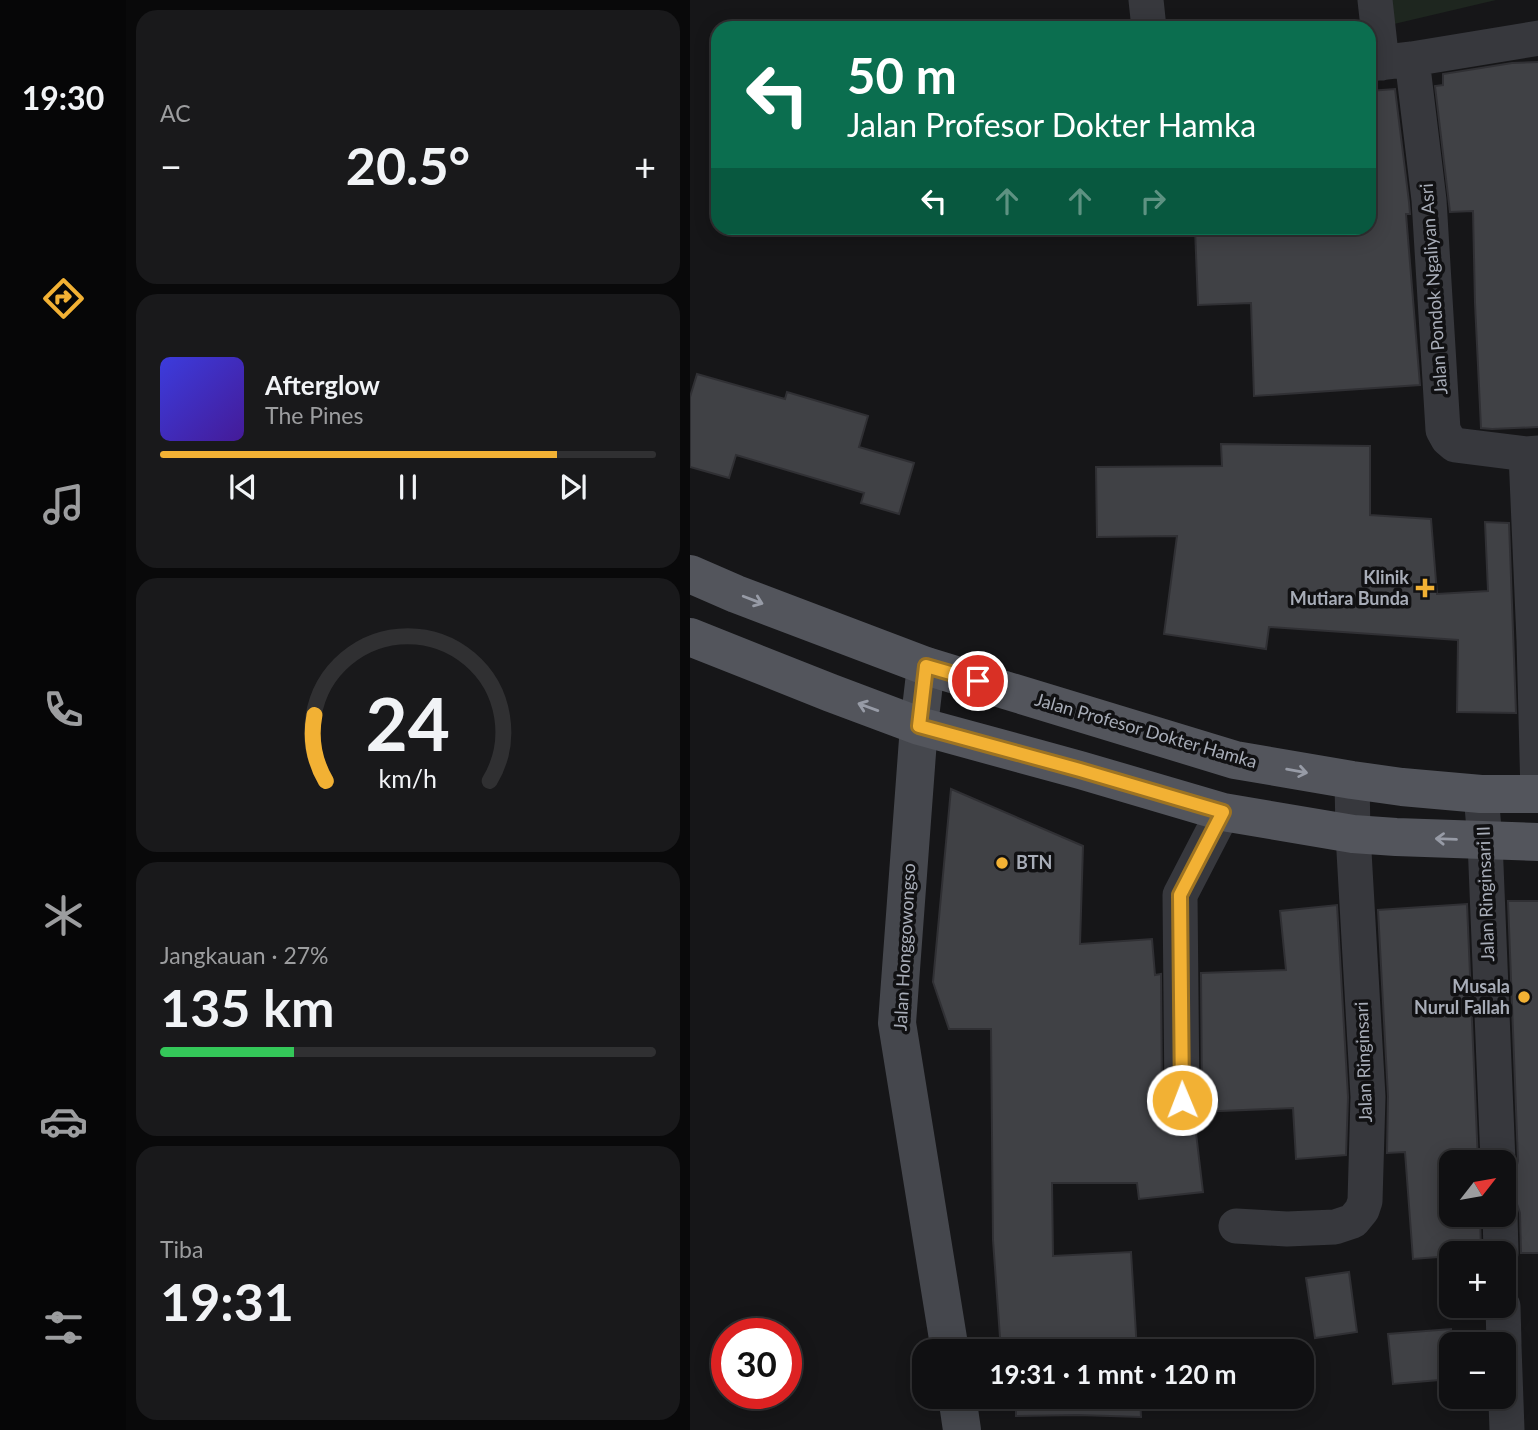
<!DOCTYPE html>
<html lang="id">
<meta charset="utf-8">
<style>
:root{--surface:#101012;--page:#19191b;--text:#f1f3f6;--muted:#9c9d9f;--line:#303032;--accent:#f2b134}
body{margin:0;font-family:Lato,sans-serif;background:var(--page);color:var(--text);height:100vh;display:flex;flex-direction:column;font-size:26px;white-space:nowrap}
*{box-sizing:border-box;margin:0}
p{font-size:23px;color:var(--muted)}
.icon{flex:none;width:38px;height:38px;fill:none;stroke:currentColor;stroke-width:2;stroke-linecap:round;stroke-linejoin:round}
.map{position:relative;flex:1;overflow:hidden}
.sheet{display:flex;flex-direction:column;gap:10px;padding:10px;background:#09090a;width:564px}
.sheet>*{flex:none}
.guide{position:absolute;left:21px;top:21px;width:665px;height:214px;border-radius:21px;box-shadow:0 4px 18px #0003,0 0 0 2px var(--line);background:#0b6e4f;color:#fff;overflow:hidden}
.needle{width:46px;rotate:59deg}
.tools{position:absolute;left:749px;top:1150px;display:grid;gap:14px}
.tools a{display:grid;place-items:center;width:77px;height:77px;border-radius:14px;background:var(--surface);box-shadow:0 4px 18px #0003,0 0 0 2px var(--line);font-size:35px}
.speed{position:absolute;left:21px;top:1318px;display:flex;gap:14px;font-size:35px;font-weight:700;text-align:center}
.speed>*{display:grid;place-content:center;width:91px;height:91px;border-radius:50%;background:var(--surface);box-shadow:0 4px 18px #0003,0 0 0 2px var(--line);line-height:1}
.speed .limit{border:10px solid #d22;background:#fff;color:#111}
.pin{position:absolute;display:grid;place-items:center;width:60px;height:60px;color:#fff;margin:-30px;border:4px solid #fff;border-radius:50%;box-shadow:0 2px 7px #0007}
.me{position:absolute;width:77px;margin:-38px;rotate:359deg;stroke-linejoin:round;filter:drop-shadow(0 0 5px #0008)}
.turn{display:flex;align-items:center;gap:24px;height:147px;padding:0 21px;font-size:32px}
.turn .icon{width:91px;height:91px;stroke-width:2.5}
.turn b{display:block;font-size:49px;line-height:60px}
.lanes{display:flex;align-items:center;height:66px;padding:0 21px;background:#0003;justify-content:center;gap:35px;direction:ltr}
.lanes .off{opacity:.35}
.big{font-size:52px;font-weight:700;line-height:1.1}
.sheet .widget{flex:1;display:flex;flex-direction:column;justify-content:center;gap:10px;min-width:0;padding:0 24px;border-radius:21px;background:var(--page)}
.sheet .dial{align-items:center;gap:0}
.dial svg{height:182px;overflow:visible;fill:none;stroke:var(--line);stroke-width:7;stroke-linecap:round;text-anchor:middle}
.dial text{fill:var(--text);stroke:none}
.song{display:flex;align-items:center;gap:21px}
.cover{width:84px;height:84px;border-radius:10px;background:linear-gradient(135deg,hsl(240 70% 55%),hsl(260 70% 35%))}
.played{height:7px;border-radius:4px;background:linear-gradient(90deg,var(--accent) 80%,var(--line) 80%)}
.keys{display:flex;justify-content:space-around;direction:ltr}
.heat{display:flex;justify-content:space-between;align-items:center;font-size:38px;direction:ltr}
.charge{height:10px;border-radius:5px;background:linear-gradient(90deg,#34c759 27%,var(--line) 0)}
.trip{position:absolute;left:222px;top:1339px;width:402px;height:70px;border-radius:21px;background:var(--surface);box-shadow:0 4px 18px #0003,0 0 0 2px var(--line);font-weight:700;line-height:70px;text-align:center}
main{display:flex;flex:1;min-height:0}
.tab-bar{display:flex;flex-direction:column;width:126px;justify-content:space-around;align-items:center;background:#060607;color:var(--muted)}
.tab-bar .icon{width:49px;height:49px}
.tab-bar .active{color:var(--accent)}
.tab-bar b{font-size:32px;color:var(--text)}
.map>svg:first-child{display:block}
.green{fill:#1e261f}
.building{fill:#404145;stroke:#303034;stroke-width:2}
.lines{fill:none;stroke-linecap:round;stroke-linejoin:round}
.street{stroke:#37383d;stroke-width:35}
.secondary{stroke:#45474d;stroke-width:38}
.primary{stroke:#53555c;stroke-width:38}
.oneway{stroke:#979ba6}
.route-casing{stroke:#9d7322;stroke-width:18}
.route{stroke:#f2b134;stroke-width:12}
.poi-dot{fill:#f2b134;stroke:#111113;stroke-width:2.5}
.labels{text-anchor:middle;stroke-width:7;stroke-linejoin:round;paint-order:stroke}
.street-label{font-size:18px;fill:#a8adb8;stroke:#111113}
.poi-label{font-size:18px;font-weight:bold;fill:#a8adb8;stroke:#111113;text-anchor:end}
</style>
<main>
<nav class="tab-bar">
<b>19:30</b>
<svg class="icon active" aria-label="directions" viewBox="0 0 24 24"><path d="M12 3l9 9-9 9-9-9zM9 14v-3h6M13 9l2 2-2 2"/></svg>
<svg class="icon" aria-label="music" viewBox="0 0 24 24"><path d="M9 18V5l10-2v13"/><circle cx="6" cy="18" r="3"/><circle cx="16" cy="16" r="3"/></svg>
<svg class="icon" aria-label="phone" viewBox="0 0 24 24"><path d="M5 4h4l2 5-3 2q2 4 5 5l2-3 5 2v4C11 20 4 13 5 4z"/></svg>
<svg class="icon" aria-label="climate" viewBox="0 0 24 24"><path d="M12 3v18M4 7l16 10M4 17L20 7"/></svg>
<svg class="icon" aria-label="car" viewBox="0 0 24 24"><path d="M5 17H2v-5l4-1 3-4h7l3 4 3 1v5h-3M9 17h6M6 11h13"/><circle cx="7" cy="17" r="2"/><circle cx="17" cy="17" r="2"/></svg>
<svg class="icon" aria-label="filters" viewBox="0 0 24 24"><path d="M4 7h16M4 17h16"/><circle cx="9" cy="7" r="2"/><circle cx="15" cy="17" r="2"/></svg>
</nav>
<section class="sheet">
<div class="widget"><p>AC</p>
<div class="heat"><a>−</a><b class="big">20.5°</b><a>+</a></div>
</div>
<div class="widget">
<div class="song"><i class="cover"></i><div><b>Afterglow</b><p>The Pines</p></div></div>
<div class="played"></div>
<div class="keys"><svg class="icon" aria-label="previous" viewBox="0 0 24 24"><path d="M18 5L8 12l10 7zM5 5v14"/></svg><svg class="icon" aria-label="pause" viewBox="0 0 24 24"><path d="M8 5v14M16 5v14"/></svg><svg class="icon" aria-label="next" viewBox="0 0 24 24"><path d="M6 5l10 7-10 7zM19 5v14"/></svg></div>
</div>
<div class="widget dial"><svg viewBox="0 0 100 80">
<path d="M14 69A42 42 0 1 1 86 69"/>
<path d="M14 69A42 42 0 0 1 9 40" stroke="#f2b134"/>
<text x="50" y="56" font-size="32" font-weight="700">24</text>
<text x="50" y="72" font-size="11">km/h</text>
</svg></div>
<div class="widget"><p>Jangkauan · 27%</p><b class="big">135 km</b><div class="charge"></div></div>
<div class="widget"><p>Tiba</p><b class="big">19:31</b></div>
</section>
<div class="map">
<svg width="849" height="1430" viewBox="0 0 849 1430">
<rect width="100%" height="100%" fill="#161618"/>
<path class="green" d="M 700,0 L 806,0 L 704,24 Z"/>
<path class="building" d="M 849,62 L 849,427 L 802,429 L 791,428 L 785,303 L 783,211 L 760,212 L 745,86 L 753,85 L 753,74 L 822,63 Z
M 705,89 L 719,202 L 720,214 L 716,214 L 730,385 L 564,396 L 561,303 L 508,305 L 505,228 L 679,228 L 679,91 Z
M 7,374 L 95,399 L 97,392 L 178,416 L 169,447 L 224,463 L 209,514 L 171,503 L 174,493 L 46,455 L 39,478 L 0,467 L 0,397 Z
M 531,444 L 680,446 L 680,515 L 741,519 L 747,594 L 798,591 L 795,522 L 819,523 L 826,713 L 767,712 L 768,640 L 579,627 L 576,649 L 474,634 L 487,536 L 407,537 L 406,467 L 532,466 Z
M 261,789 L 393,846 L 390,944 L 462,939 L 465,975 L 471,974 L 472,1101 L 475,1111 L 483,1118 L 493,1120 L 504,1116 L 513,1192 L 449,1199 L 447,1183 L 362,1183 L 363,1256 L 441,1252 L 447,1351 L 311,1351 L 303,1240 L 301,1029 L 259,1029 L 243,982 Z
M 818,901 L 849,901 L 849,1253 L 831,1253 L 830,1213 L 827,1204 L 820,1197 L 814,1195 L 814,1181 L 819,1179 L 825,1172 L 828,1161 Z
M 777,904 L 788,1162 L 761,1162 L 761,1214 L 790,1214 L 791,1253 L 761,1253 L 761,1256 L 723,1259 L 715,1152 L 697,1153 L 698,1096 L 688,910 Z
M 647,905 L 658,1097 L 656,1155 L 606,1159 L 603,1108 L 507,1112 L 510,1109 L 512,1100 L 511,973 L 596,970 L 590,911 Z
M 659,1272 L 667,1332 L 625,1338 L 616,1278 Z
M 761,1329 L 761,1379 L 703,1384 L 698,1334 Z
M 326,1396 L 450,1396 L 451,1417 L 388,1415 L 326,1416 Z"/>
<g class="lines">
<path class="street" d="M 456,0 L 459,28
M 685,0 L 692,63
M 722,59 L 739,200 L 753,430 L 758,439 L 765,445 L 836,454 L 849,453
M 679,64 L 722,59 L 849,38
M 836,454 L 844,640 L 848,794
M 791,794 L 795,841 L 808,1162
M 492,1100 L 490,895 L 533,812
M 810,1214 L 811,1253
M 546,1226 L 597,1229 L 645,1227 L 663,1221 L 672,1210 L 675,1201 L 678,1097 L 663,834 L 662,780
M 813,1306 L 814,1344
M 814,1346 L 817,1430"/>
<path class="secondary" d="M 236,666 L 229,726 L 207,1023 L 260,1351
M 267,1396 L 272,1430"/>
<path class="primary" d="M 0,574 L 46,594 L 236,666 L 545,760 L 662,780 L 712,787 L 791,794 L 849,794
M 0,637 L 141,693 L 229,726 L 390,770 L 533,812 L 663,834 L 706,837 L 849,842"/>
</g>
<defs><path id="oneway-shaft" d="M-6 0H5M1.5-3L5.5 0L1.5 3" fill="none" stroke-width="1.6" stroke-linecap="round" stroke-linejoin="round" transform="scale(1.75)"/></defs>
<g class="oneway">
<use href="#oneway-shaft" transform="translate(63 600) rotate(21)"/>
<use href="#oneway-shaft" transform="translate(178 707) rotate(-160)"/>
<use href="#oneway-shaft" transform="translate(607 771) rotate(10)"/>
<use href="#oneway-shaft" transform="translate(756 839) rotate(-178)"/>
</g>
<g class="lines">
<g class="route-casing">
<path id="route" d="M 288,681 L 236,666 L 229,726 L 390,770 L 533,812 L 490,895 L 492,1100"/>
</g>
<use href="#route" class="route"/>
</g>
<g class="poi-dot">
<path d="M731.5 577.5h7v7h7v7h-7v7h-7v-7h-7v-7h7z"/>
<circle cx="312" cy="863" r="7"/>
<circle cx="834" cy="997" r="7"/>
</g>
<g class="labels">
<g class="street-label">
<text transform="translate(744 289) rotate(-94)" y="6">Jalan Pondok Ngaliyan Asri</text>
<text transform="translate(456 731) rotate(16)" y="6">Jalan Profesor Dokter Hamka</text>
<text transform="translate(796 894) rotate(-92)" y="6">Jalan Ringinsari II</text>
<text transform="translate(215 947) rotate(-87)" y="6">Jalan Honggowongso</text>
<text transform="translate(674 1062) rotate(-92)" y="6">Jalan Ringinsari</text>
</g>
<g class="poi-label">
<text x="719" y="584">Klinik<tspan x="719" dy="21">Mutiara Bunda</tspan></text>
<text x="326" y="869" text-anchor="start">BTN</text>
<text x="820" y="993">Musala<tspan x="820" dy="21">Nurul Fallah</tspan></text>
</g>
</g>
</svg>
<div class="tools">
<a><svg class="needle" viewBox="-14 -14 28 28"><path d="M0-13l5 13h-10z" fill="#e53935"/><path d="M0 13l5-13h-10z" fill="#9c9d9f"/></svg></a>
<a>+</a>
<a>−</a>
</div>
<div class="speed"><div class="limit">30</div></div>
<div class="pin" style="left:288px;top:681px;background:#d93025"><svg class="icon" aria-label="arrive" viewBox="0 0 24 24"><path d="M6 21V4h12l-3 4 3 4H6"/></svg></div>
<svg class="me" style="left:492px;top:1100px" viewBox="-20 -20 40 40"><circle r="17" fill="#f2b134" stroke="#fff" stroke-width="3"/><path d="M0-11L8 9 0 5-8 9z" fill="#fff"/></svg>
<div class="trip">19:31 · 1 mnt · 120 m</div>
<div class="guide">
<div class="turn"><svg class="icon" aria-label="left" viewBox="0 0 24 24"><path d="M17 20v-9H6M10 6l-5 5 5 5"/></svg><div><b>50 m</b>Jalan Profesor Dokter Hamka</div></div>
<div class="lanes"><svg class="icon" aria-label="left" viewBox="0 0 24 24"><path d="M17 20v-9H6M10 6l-5 5 5 5"/></svg><svg class="icon off" aria-label="ahead" viewBox="0 0 24 24"><path d="M12 20V5M6 11l6-6 6 6"/></svg><svg class="icon off" aria-label="ahead" viewBox="0 0 24 24"><path d="M12 20V5M6 11l6-6 6 6"/></svg><svg class="icon off" aria-label="right" viewBox="0 0 24 24"><path d="M7 20v-9h11M14 6l5 5-5 5"/></svg></div>
</div>
</div>
</main>
